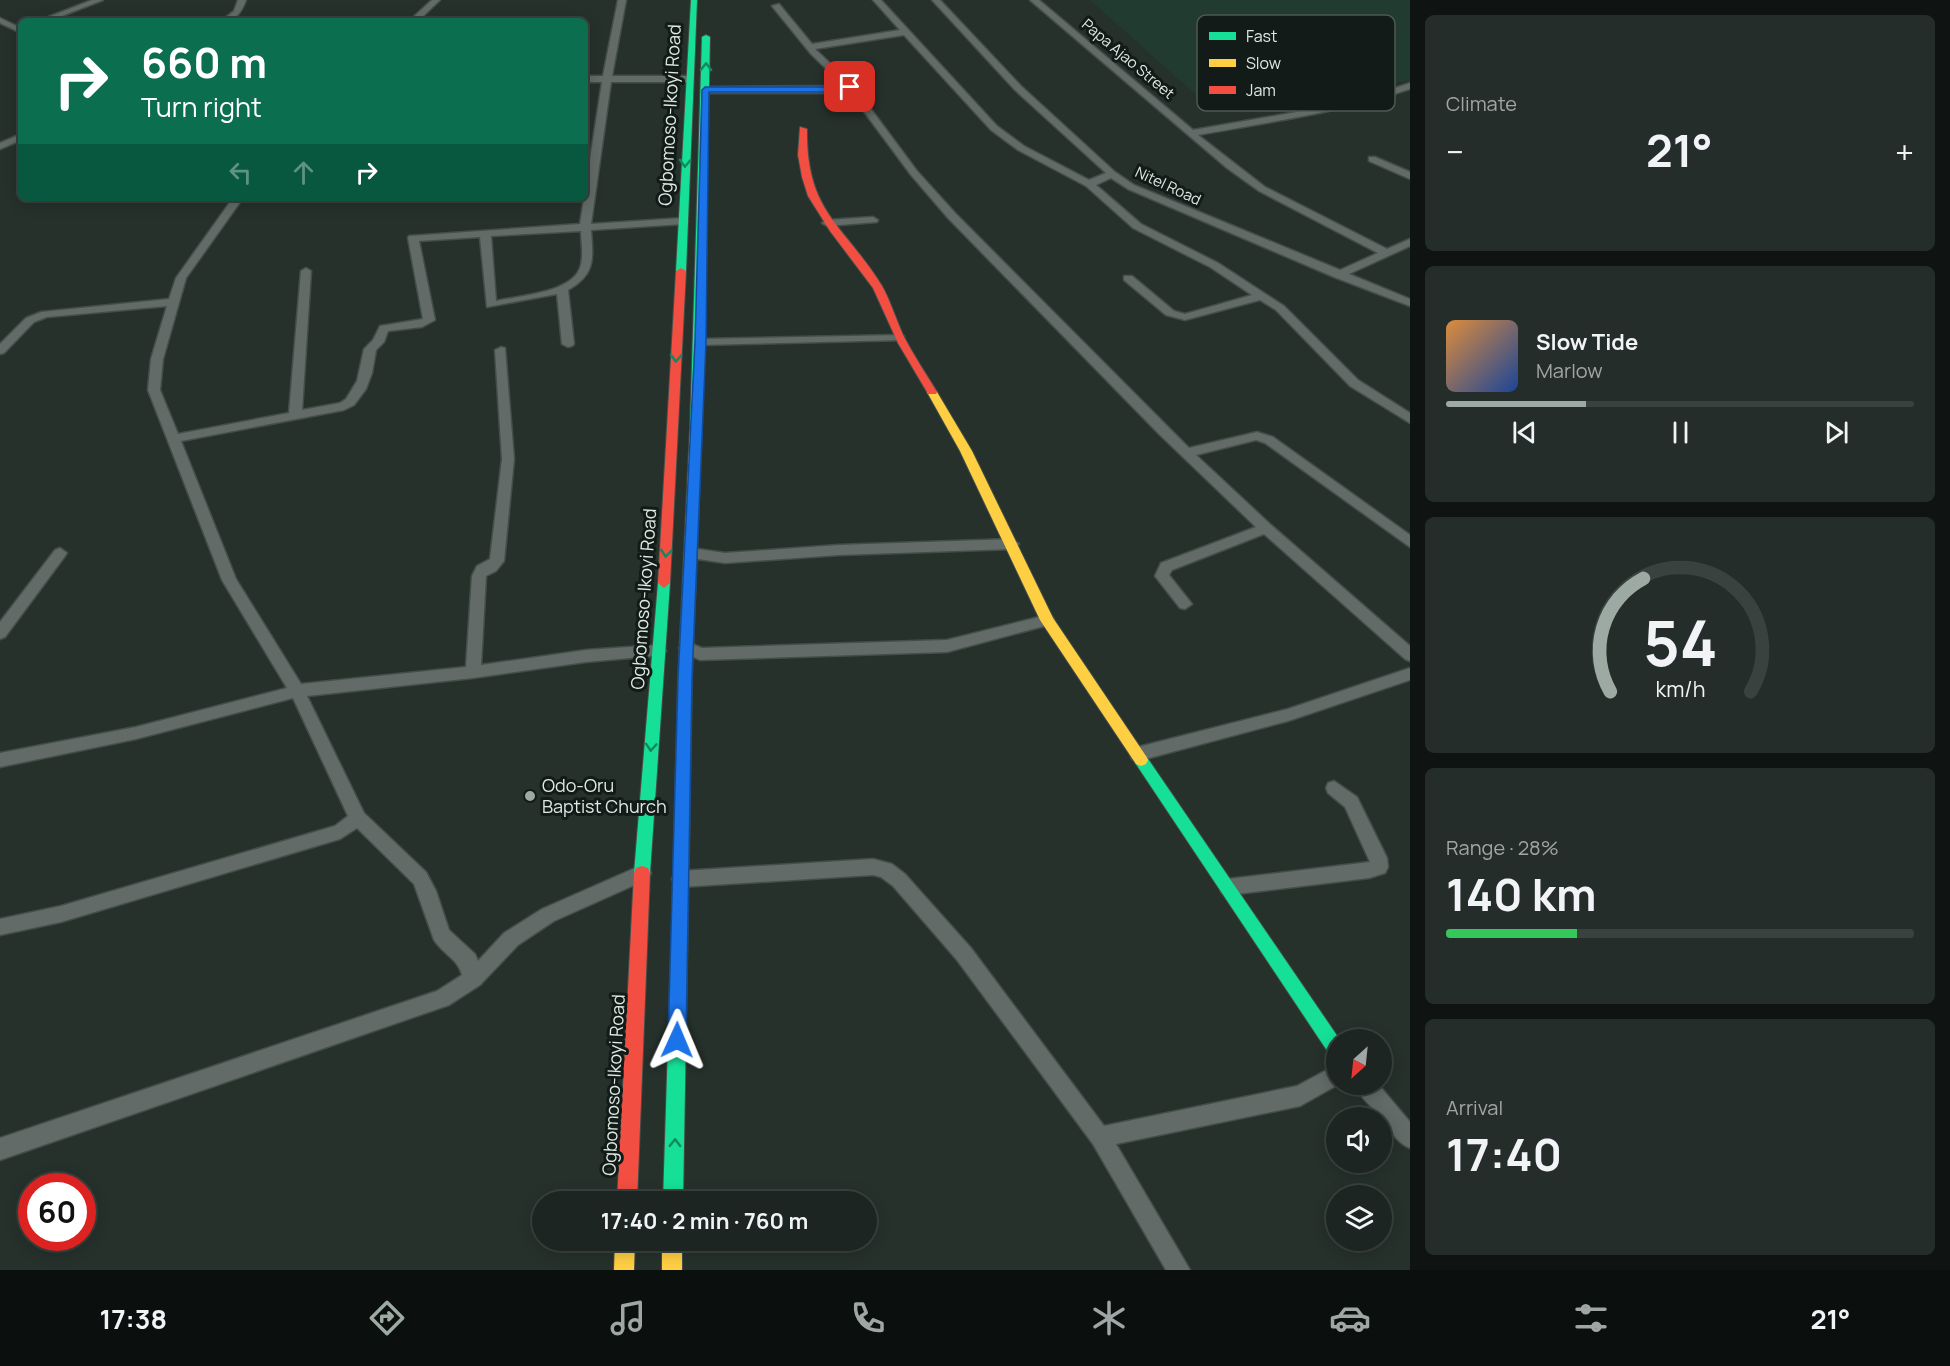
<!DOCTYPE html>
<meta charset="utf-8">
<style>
:root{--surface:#1c2521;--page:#252d2a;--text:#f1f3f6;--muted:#a0a5a5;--line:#3a423f;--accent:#9da9a3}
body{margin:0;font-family:Manrope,sans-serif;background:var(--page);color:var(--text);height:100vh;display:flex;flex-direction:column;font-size:22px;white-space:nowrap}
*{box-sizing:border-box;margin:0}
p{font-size:20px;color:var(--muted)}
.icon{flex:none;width:33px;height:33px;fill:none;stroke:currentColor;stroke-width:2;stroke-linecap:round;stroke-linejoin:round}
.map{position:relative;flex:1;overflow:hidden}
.sheet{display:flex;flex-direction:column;gap:15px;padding:15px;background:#0f1412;width:540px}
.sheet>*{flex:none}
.guide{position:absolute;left:18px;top:18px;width:570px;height:183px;border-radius:9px;box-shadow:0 3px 15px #0003,0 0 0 2px var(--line);background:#0b6e4f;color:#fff;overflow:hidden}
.needle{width:39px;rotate:207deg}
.fabs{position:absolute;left:1326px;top:1029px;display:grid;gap:12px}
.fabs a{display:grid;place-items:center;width:66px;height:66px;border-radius:50%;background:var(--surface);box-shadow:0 3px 15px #0003,0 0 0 2px var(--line);font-size:30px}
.speed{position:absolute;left:18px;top:1173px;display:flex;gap:12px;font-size:30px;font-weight:700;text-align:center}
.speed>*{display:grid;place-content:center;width:78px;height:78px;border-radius:50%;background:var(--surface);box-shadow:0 3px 15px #0003,0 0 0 2px var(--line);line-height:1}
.speed .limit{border:9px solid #d22;background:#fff;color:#111}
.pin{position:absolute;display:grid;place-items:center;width:51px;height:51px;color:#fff;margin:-26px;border-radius:12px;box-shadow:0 3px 9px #0006}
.me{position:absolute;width:66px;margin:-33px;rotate:1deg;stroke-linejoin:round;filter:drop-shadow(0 0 4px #0008)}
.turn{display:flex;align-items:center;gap:21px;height:126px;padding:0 24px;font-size:27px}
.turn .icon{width:78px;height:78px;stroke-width:2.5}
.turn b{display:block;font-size:42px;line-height:51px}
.lanes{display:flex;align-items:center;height:57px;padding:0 24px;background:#0003;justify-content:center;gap:30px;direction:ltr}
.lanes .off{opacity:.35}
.big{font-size:45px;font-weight:700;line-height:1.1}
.sheet .card{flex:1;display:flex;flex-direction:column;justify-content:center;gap:9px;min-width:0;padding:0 21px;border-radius:9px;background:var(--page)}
.sheet .dial{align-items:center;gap:0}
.dial svg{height:156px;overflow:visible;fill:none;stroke:var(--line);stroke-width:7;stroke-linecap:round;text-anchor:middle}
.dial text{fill:var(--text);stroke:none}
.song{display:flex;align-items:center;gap:18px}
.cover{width:72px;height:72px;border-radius:9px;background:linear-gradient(135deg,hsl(30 70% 55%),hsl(220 70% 35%))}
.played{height:6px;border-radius:3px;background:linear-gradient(90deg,var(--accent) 30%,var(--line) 30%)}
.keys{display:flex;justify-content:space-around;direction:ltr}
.heat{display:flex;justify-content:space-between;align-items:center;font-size:33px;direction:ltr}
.charge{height:9px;border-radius:4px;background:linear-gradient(90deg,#34c759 28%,var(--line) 0)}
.trip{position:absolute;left:532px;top:1191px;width:345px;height:60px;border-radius:30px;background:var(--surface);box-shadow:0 3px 15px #0003,0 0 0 2px var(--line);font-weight:700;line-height:60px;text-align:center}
.menu{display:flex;height:96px;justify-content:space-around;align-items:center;background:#0b0f0d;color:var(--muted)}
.menu .icon{width:42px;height:42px}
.menu .current{color:var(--accent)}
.menu b{font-size:27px;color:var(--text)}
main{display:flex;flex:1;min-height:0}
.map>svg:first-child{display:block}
.built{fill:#213b30}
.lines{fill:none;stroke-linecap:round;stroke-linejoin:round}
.street-casing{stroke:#444e49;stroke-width:3}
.fast-casing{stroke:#444e49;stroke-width:2}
.slow-casing{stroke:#444e49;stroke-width:2}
.jam-casing{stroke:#444e49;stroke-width:2}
.street{fill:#626b67;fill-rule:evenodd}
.fast{fill:#16e098;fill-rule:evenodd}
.slow{fill:#ffcf43;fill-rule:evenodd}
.jam{fill:#f24e42;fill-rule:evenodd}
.oneway{stroke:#14875e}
.route{fill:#1a73e8;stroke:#114b97;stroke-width:1.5}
.poi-dot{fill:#9da9a3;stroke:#121b17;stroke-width:2}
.labels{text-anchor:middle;stroke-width:6;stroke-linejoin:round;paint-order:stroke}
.far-street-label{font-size:15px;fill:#dde9e3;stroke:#121b17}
.street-label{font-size:18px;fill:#dde9e3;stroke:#121b17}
.poi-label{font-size:18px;fill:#dde9e3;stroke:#121b17;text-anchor:start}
.key{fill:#121b17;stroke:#4f5954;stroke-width:1.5}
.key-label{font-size:16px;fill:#dde9e3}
</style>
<main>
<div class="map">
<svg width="1410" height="1270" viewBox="0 0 1410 1270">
<rect width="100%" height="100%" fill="#26312c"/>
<path class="built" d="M 1090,0 L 1410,0 L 1410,81 L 1203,101 Z"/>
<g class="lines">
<g class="street-casing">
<path id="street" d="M 92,0 L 103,0 L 49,21 L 38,21 Z
M 238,0 L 246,0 C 241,13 236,21 221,21 L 234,11 Z
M 432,0 L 440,0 L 418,21 L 409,21 Z
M 618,0 L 626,0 L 612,76 L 688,76 L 692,79 L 688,82 L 611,82 L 591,224 L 683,218 L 688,221 L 683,224 L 591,230 C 593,259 596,274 568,290 L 574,344 L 572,346 L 568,347 L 562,344 L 557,294 L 487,307 L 480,237 L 419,241 L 435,320 L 422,327 L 388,331 L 384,342 L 376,350 L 372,373 L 366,389 L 354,405 L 344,410 L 181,441 L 236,579 L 301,684 L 466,667 L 472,576 L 477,566 L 490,559 L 502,459 L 495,350 L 501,347 L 505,348 L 514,459 L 504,561 L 496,571 L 486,576 L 481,665 L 586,650 L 658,645 L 663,647 L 666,651 L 663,655 L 586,662 L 473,678 L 307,696 L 364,813 L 426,872 L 436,891 L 449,930 L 475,954 L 478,961 L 504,933 L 542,909 L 642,865 L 648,867 L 651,873 L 648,879 L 554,921 L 518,945 L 480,985 L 449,1005 L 0,1160 L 0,1138 L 437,991 L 462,975 C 458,959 443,954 434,940 L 414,884 L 357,828 L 340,839 L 61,922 L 0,935 L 0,919 L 61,906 L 335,826 L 348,816 L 293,698 L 136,739 L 0,767 L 0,753 L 136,727 L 287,688 L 222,580 L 148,390 L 151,359 L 167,306 L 47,317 L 34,322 L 4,353 L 0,354 L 0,344 L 26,318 L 41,312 L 169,299 L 176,278 L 233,198 L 243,198 L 186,278 L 163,359 L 160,390 L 178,434 L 289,413 L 301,271 L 306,268 L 311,271 L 302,410 L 340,403 L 346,399 L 357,381 L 364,349 L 373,340 L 380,326 L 423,319 L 408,238 L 409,236 L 580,224 L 602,82 L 585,82 L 585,76 L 603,76 ZM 581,231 C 581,242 585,261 578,272 C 565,293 518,296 496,301 L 491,236 Z
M 873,0 L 881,0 L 997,126 L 1024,146 L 1089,180 L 1106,173 L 1015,90 L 932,0 L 940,0 L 1021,86 L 1115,172 L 1134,185 L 1340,270 L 1378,253 L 1259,191 L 1227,168 L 1030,0 L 1039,0 L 1193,130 L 1297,112 L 1372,96 L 1410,83 L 1410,89 C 1341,112 1270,122 1198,135 L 1265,187 L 1387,249 L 1410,239 L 1410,246 L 1349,274 L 1410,299 L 1410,306 L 1334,277 L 1128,189 L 1111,178 L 1096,185 L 1141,224 L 1218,263 L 1284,306 L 1358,380 L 1410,413 L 1410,423 L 1350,386 L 1276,310 L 1260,300 L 1185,320 L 1166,315 L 1124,280 L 1124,276 L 1132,276 L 1174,311 L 1185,314 L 1252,295 L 1210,267 L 1133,228 L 1086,186 L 1018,150 L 991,130 L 904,35 L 815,49 L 853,85 L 917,171 L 956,214 L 1189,448 L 1257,432 L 1273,437 L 1410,535 L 1410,547 L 1265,443 L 1256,440 L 1196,455 L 1271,525 L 1410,646 L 1410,661 L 1405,659 L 1264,534 L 1172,570 L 1169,575 L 1192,604 L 1185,609 L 1180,608 L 1155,576 L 1161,563 L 1256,527 L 1159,434 L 948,218 L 911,175 L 848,90 L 841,93 L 705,93 L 701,90 L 705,87 L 844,86 L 811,54 L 772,6 L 779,4 L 812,44 L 900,30 Z
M 0,18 L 21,28 L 21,33 L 0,23 Z
M 21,134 L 21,140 L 0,149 L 0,143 Z
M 1369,157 L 1375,157 L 1410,172 L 1410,179 L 1369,161 Z
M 873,217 L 878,220 L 877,222 L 827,226 L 822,223 L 827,220 Z
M 900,335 L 904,336 L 904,340 L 700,345 L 694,342 L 700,339 Z
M 1012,539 L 1019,544 L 1012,549 L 839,555 L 725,563 L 691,558 L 684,553 L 691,548 L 725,553 L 839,545 Z
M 60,548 L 67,553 L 65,556 L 5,637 L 0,639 L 0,622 L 55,550 Z
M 1047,615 L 1052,616 L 1054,620 L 1052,624 L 947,652 L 700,660 L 682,652 L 679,648 L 682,644 L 687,642 L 702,648 L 947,640 Z
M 1410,668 L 1410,680 L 1288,721 L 1138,761 L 1132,759 L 1130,754 L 1132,749 L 1138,747 L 1288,709 Z
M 1334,781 L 1357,797 L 1387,858 L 1388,867 L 1385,873 L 1369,878 L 1228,895 L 1222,893 L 1219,887 L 1222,881 L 1228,879 L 1370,862 L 1345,807 L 1328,793 L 1326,788 L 1328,783 Z
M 873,859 L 892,864 L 905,874 L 971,948 L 1104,1126 L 1297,1086 L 1336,1065 L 1336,1084 L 1339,1084 L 1300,1106 L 1116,1144 L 1190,1270 L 1166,1270 L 1093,1144 L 957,960 L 893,886 L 881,877 L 873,875 L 681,887 L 675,885 L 672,879 L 675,873 L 681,871 Z
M 1354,1084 L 1378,1084 L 1410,1122 L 1410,1148 C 1396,1143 1390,1128 1381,1118 C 1373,1107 1360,1098 1354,1084 Z"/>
</g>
<g class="fast-casing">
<path id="fast" d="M 691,0 L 697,0 L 686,271 L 681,274 L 676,271 Z
M 706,35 L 710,37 L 702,429 L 696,433 L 690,429 L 702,37 Z
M 664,578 L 670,583 L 650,873 L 648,878 L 642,880 L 636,878 L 634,873 L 658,583 Z
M 1141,754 L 1146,756 L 1340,1040 L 1336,1040 L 1336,1058 L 1330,1055 L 1136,764 L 1134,760 L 1136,756 Z
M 680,911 L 686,913 L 688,918 L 683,1202 L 663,1202 L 672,918 L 674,913 Z"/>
</g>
<g class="slow-casing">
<path id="slow" d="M 932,389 L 937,392 L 972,451 L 1053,618 L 1146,756 L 1148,760 L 1146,764 L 1141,766 L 1136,764 L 1040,620 L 960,451 L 927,392 Z
M 696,425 L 702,429 L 692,679 L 688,918 L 686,923 L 680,925 L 674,923 L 672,918 L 678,679 L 690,429 Z
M 615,1240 L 635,1240 L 634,1270 L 614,1270 Z
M 662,1240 L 682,1240 L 682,1270 L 662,1270 Z"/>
</g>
<g class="jam-casing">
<path id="jam" d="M 800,127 L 807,129 C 806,213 843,223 882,286 C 891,302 896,320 904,337 C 914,356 926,374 937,392 L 936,394 L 928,394 L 927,392 L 898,343 L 873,288 L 830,231 L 808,196 L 802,177 L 798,155 Z
M 681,268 L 686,271 L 670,583 L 664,588 L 658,583 L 676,271 Z
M 642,866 L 648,868 L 650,873 L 637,1202 L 617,1202 L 634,873 L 636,868 Z"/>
</g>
<use href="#street" class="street"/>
<use href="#fast" class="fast"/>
<use href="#slow" class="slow"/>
<use href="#jam" class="jam"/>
</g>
<defs><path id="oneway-chevron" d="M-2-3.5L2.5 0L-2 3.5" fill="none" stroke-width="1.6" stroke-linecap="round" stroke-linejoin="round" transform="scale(1.5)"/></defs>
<g class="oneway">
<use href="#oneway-chevron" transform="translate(706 67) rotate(-89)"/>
<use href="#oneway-chevron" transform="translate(685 163) rotate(92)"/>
<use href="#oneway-chevron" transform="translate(676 358) rotate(93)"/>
<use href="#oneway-chevron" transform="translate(666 553) rotate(95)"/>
<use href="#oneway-chevron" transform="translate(651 747) rotate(94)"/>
<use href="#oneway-chevron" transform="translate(675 1143) rotate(-89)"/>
</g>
<path class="route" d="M 850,85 L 853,86 L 853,89 L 841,92 L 709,92 L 706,342 L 692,679 L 686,1040 L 683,1046 L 677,1049 L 671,1046 L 668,1040 L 678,679 L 695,342 L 702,90 L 705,87 L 841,87 Z"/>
<circle class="poi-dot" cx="530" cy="796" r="6"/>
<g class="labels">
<g class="far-street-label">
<text transform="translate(1128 59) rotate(40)" y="5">Papa Ajao Street</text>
<text transform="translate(1168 186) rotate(25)" y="5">Nitel Road</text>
</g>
<g class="street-label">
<text transform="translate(670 115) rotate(-87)" y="6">Ogbomoso-Ikoyi Road</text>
<text transform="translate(644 599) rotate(-86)" y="6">Ogbomoso-Ikoyi Road</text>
<text transform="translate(614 1085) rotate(-87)" y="6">Ogbomoso-Ikoyi Road</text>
</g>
<g class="poi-label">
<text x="542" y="792">Odo-Oru<tspan x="542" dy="21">Baptist Church</tspan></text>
</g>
</g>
<rect x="1197" y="15" width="198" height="96" rx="9" class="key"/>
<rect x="1209" y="32" width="27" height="8" fill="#16e098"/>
<rect x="1209" y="59" width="27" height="8" fill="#ffcf43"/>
<rect x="1209" y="86" width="27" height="8" fill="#f24e42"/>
<g class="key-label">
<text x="1246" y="42">Fast</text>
<text x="1246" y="69">Slow</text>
<text x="1246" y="96">Jam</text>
</g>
</svg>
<div class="fabs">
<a><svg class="needle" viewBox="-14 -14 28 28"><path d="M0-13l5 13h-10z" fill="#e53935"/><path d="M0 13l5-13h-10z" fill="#a0a5a5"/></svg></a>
<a><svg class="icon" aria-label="sound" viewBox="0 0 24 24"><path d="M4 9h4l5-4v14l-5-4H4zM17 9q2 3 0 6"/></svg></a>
<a><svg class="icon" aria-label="layers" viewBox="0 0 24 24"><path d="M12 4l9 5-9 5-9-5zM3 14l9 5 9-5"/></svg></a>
</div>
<div class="speed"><div class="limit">60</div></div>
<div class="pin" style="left:850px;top:87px;background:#d93025"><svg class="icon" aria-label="arrive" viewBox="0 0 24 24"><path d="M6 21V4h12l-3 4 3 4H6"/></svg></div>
<svg class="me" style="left:677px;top:1040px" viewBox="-20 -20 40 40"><path d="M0-17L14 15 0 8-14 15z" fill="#1a73e8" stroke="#fff" stroke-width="4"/></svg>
<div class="trip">17:40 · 2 min · 760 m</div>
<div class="guide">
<div class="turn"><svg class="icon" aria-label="right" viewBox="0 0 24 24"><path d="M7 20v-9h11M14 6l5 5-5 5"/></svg><div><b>660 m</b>Turn right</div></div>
<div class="lanes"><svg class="icon off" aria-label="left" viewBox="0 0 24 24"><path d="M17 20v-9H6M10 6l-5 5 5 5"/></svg><svg class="icon off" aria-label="ahead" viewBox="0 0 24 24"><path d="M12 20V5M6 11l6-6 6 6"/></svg><svg class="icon" aria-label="right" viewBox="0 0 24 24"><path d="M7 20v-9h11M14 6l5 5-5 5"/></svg></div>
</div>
</div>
<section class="sheet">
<div class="card"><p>Climate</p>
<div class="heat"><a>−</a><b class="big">21°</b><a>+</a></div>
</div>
<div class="card">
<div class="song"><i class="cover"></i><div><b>Slow Tide</b><p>Marlow</p></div></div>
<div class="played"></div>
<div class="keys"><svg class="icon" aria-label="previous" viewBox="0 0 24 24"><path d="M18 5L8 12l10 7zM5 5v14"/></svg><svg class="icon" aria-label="pause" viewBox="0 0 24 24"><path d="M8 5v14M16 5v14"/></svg><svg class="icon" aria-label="next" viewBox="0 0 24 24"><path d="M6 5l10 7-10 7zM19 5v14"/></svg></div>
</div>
<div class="card dial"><svg viewBox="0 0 100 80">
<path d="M14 69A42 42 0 1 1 86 69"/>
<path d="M14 69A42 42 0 0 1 31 11" stroke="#9da9a3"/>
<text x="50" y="56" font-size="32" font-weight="700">54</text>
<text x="50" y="72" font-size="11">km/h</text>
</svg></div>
<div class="card"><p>Range · 28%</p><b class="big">140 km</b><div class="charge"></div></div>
<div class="card"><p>Arrival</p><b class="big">17:40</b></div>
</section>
</main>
<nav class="menu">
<b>17:38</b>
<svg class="icon current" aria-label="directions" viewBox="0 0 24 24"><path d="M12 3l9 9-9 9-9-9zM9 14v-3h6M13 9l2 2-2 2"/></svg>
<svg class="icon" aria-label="music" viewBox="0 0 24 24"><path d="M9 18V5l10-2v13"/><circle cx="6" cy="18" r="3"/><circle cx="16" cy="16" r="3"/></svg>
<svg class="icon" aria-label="phone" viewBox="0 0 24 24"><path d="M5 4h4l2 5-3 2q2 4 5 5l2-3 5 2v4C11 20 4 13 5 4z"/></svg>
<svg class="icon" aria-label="climate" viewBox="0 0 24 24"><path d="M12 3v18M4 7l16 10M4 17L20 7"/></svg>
<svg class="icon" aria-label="car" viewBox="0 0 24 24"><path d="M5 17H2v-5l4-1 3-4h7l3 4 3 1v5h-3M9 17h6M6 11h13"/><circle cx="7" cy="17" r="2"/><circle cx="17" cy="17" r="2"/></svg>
<svg class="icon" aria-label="filters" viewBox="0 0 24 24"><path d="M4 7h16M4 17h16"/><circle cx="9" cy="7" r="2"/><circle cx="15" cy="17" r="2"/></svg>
<b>21°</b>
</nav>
